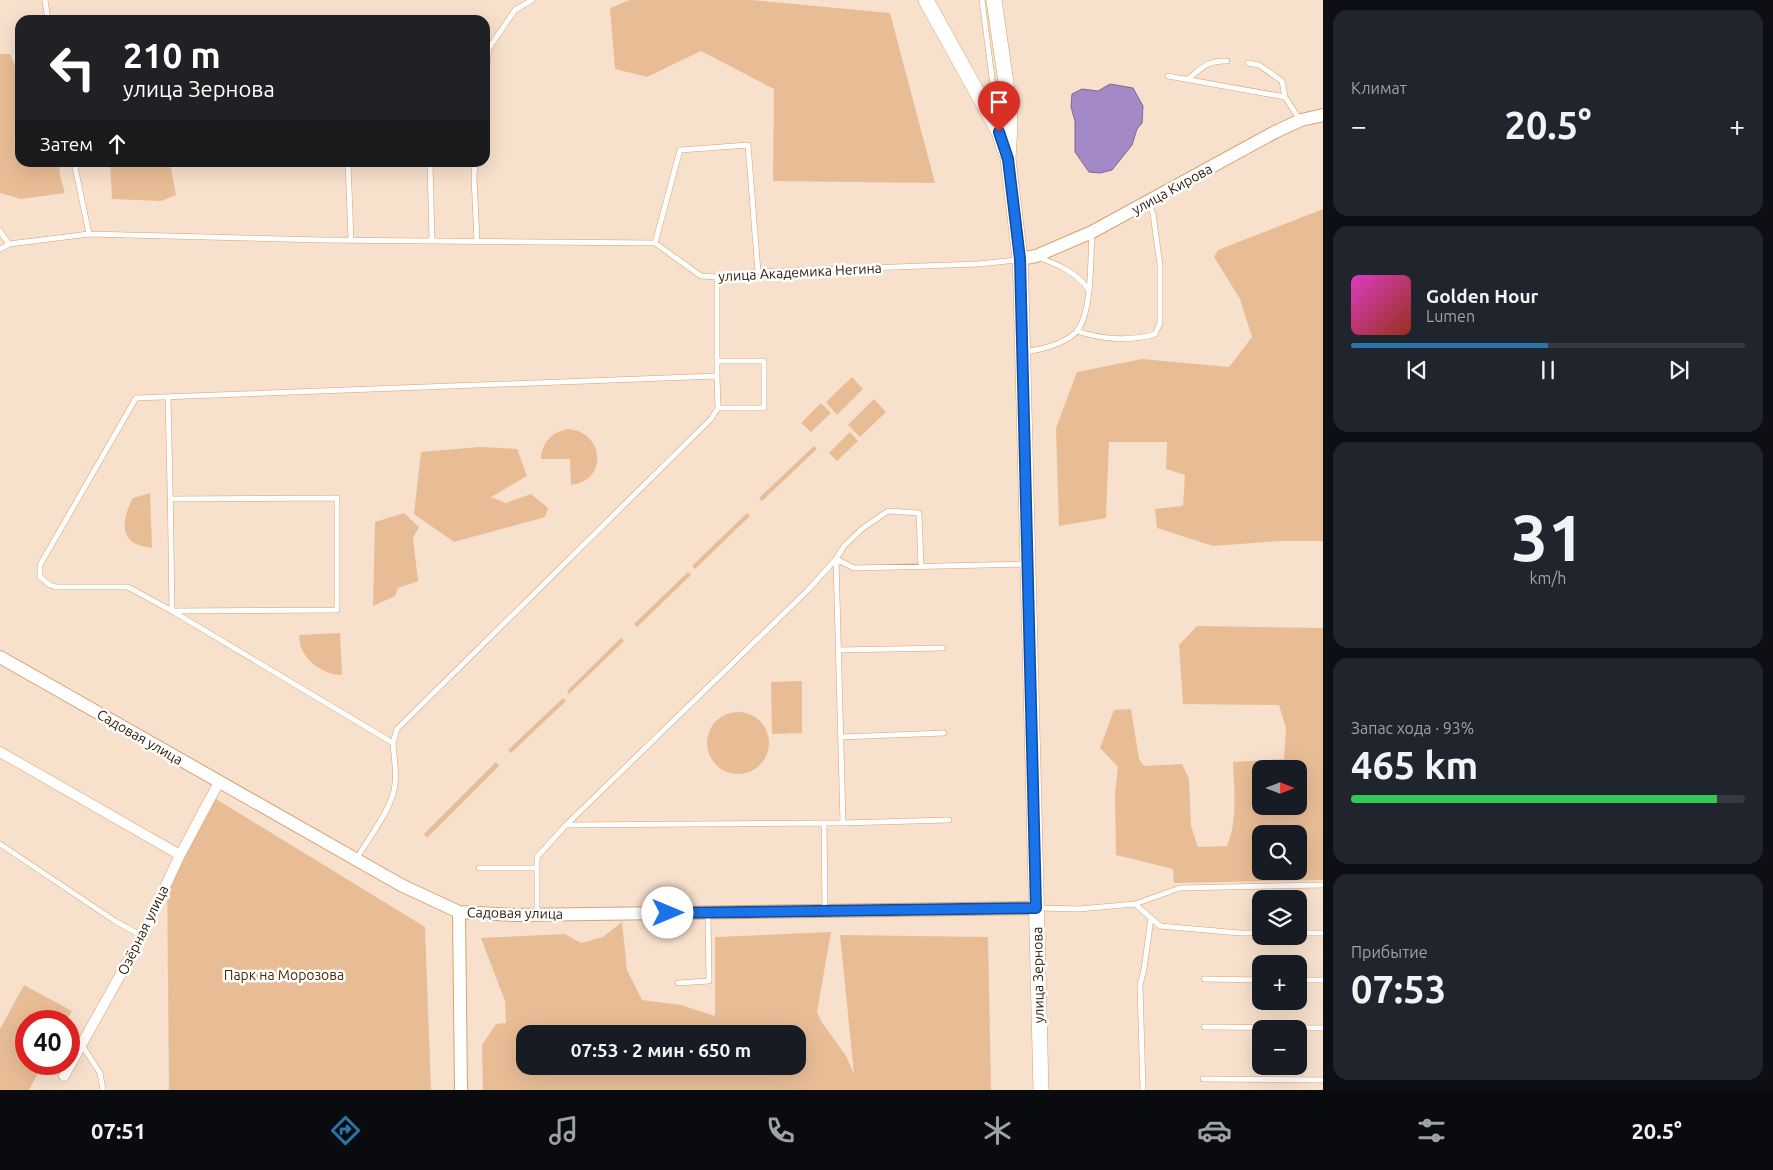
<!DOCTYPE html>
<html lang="ru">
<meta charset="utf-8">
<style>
:root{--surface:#171b24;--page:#20242c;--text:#f1f3f6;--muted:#9ea1a6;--line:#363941;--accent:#2b74a8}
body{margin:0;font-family:Ubuntu,sans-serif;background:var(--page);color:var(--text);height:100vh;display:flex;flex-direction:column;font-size:19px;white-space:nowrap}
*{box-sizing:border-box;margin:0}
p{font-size:16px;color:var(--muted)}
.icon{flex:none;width:28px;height:28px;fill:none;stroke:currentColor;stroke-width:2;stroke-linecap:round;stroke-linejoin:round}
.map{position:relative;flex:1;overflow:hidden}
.drawer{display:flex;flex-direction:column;gap:10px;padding:10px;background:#0d0f14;width:450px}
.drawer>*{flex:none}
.banner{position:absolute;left:15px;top:15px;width:475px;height:152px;border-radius:15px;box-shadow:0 5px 20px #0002;background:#202124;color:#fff;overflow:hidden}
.needle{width:32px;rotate:90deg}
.controls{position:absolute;left:1252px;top:760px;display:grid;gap:10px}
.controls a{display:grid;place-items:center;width:55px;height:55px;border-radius:10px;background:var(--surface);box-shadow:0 5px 20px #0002;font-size:25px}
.speed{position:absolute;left:15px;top:1010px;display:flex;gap:10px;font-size:25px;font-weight:700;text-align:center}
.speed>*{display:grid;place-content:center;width:65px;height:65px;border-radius:50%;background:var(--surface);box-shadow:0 5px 20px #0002;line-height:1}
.speed .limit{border:8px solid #d22;background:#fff;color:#111}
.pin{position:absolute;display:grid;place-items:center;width:42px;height:42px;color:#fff;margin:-51px -21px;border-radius:50% 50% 50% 0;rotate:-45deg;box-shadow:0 0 5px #0007}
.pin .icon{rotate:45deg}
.me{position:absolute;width:55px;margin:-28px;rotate:90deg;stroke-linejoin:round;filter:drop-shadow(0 0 4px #0008)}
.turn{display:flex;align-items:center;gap:18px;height:105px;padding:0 25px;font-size:22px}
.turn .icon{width:65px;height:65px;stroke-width:2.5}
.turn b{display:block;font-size:35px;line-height:42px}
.then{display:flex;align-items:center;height:48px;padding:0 25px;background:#0003;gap:10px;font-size:19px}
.big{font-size:38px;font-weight:600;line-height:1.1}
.drawer .widget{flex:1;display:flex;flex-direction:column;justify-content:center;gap:8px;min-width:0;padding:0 18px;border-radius:15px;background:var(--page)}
.drawer .dial{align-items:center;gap:0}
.dial b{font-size:65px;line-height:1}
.song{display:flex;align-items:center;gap:15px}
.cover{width:60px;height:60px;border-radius:8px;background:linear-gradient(135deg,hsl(310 70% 55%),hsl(10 70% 35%))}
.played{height:5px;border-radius:2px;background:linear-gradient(90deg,var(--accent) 50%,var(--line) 50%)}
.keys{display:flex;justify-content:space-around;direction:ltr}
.heat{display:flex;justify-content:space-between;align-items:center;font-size:28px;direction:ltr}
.charge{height:8px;border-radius:4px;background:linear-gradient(90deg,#34c759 93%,var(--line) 0)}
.trip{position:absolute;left:516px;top:1025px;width:290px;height:50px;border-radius:15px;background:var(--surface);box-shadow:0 5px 20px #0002;font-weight:600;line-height:50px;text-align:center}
.tab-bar{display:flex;height:80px;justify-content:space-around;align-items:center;background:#090b0e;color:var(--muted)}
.tab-bar .icon{width:35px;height:35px}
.tab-bar .selected{color:var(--accent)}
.tab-bar b{font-size:22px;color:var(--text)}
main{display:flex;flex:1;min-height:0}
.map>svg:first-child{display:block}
.green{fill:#e8bd96;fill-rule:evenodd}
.water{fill:#a489c7;stroke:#80678c}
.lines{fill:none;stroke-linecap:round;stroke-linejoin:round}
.service-casing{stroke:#d8a26f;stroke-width:6}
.minor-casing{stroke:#d8a26f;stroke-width:11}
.tertiary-casing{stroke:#d8a26f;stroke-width:14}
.secondary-casing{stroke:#d8a26f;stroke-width:16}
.service{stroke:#fff;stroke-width:5}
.minor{stroke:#fff;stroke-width:10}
.tertiary{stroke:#fff;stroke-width:12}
.secondary{stroke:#fff;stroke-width:15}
.route-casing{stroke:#114b97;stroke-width:12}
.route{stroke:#1a73e8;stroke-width:9}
.labels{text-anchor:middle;stroke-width:5;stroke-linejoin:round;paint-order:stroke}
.street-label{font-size:14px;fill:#2d1904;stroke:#fff}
.park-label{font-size:14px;fill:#4b2800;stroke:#fff}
</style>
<main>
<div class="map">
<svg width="1323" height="1090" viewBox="0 0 1323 1090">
<rect width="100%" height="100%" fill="#f7e0cc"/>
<path class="green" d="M 630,0 L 751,0 L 890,13 L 935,183 L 773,181 L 774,89 L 701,51 L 647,77 L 615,69 L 610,8 Z
M 0,54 L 10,54 L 18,73 L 20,74 L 20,162 L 59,163 L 60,176 L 65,193 L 21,199 L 0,193 Z
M 110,163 L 170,163 L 176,195 L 161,201 L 112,199 Z
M 1323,209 L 1323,541 L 1279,541 L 1213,546 L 1157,528 L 1155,509 L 1183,506 L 1185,475 L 1166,469 L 1167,442 L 1109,442 L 1106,518 L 1059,526 L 1056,428 L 1077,372 L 1142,359 L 1229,367 L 1252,337 L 1240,299 L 1214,257 L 1218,250 Z
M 852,377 L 863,389 L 837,415 L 826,402 Z
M 874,399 L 886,412 L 860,437 L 848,425 Z
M 821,403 L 831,413 L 811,432 L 801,423 Z
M 568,429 C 605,432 608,481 571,485 L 570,459 L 541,459 C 542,442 552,432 568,429 Z
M 850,432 L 858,441 L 837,461 L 829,453 Z
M 814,446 L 817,449 L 762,501 L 759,498 Z
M 480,447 L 517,449 L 527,476 L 491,497 L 506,503 L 531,494 L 548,508 L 545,517 L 454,542 L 414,514 L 421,452 Z
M 150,493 L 152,548 C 147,547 141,546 136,544 C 117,535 126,511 133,498 Z
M 404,513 L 419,527 L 413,538 L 418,581 L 398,588 L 395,596 L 373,606 L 375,522 Z
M 747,513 L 750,516 L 695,569 L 692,566 Z
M 688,572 L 691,575 L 637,627 L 634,624 Z
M 1197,626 L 1323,628 L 1323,880 L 1174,883 L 1173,869 L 1116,855 L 1115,794 L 1118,767 L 1100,748 L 1114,710 L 1131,709 L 1139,759 L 1144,766 L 1182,764 L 1189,779 L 1191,826 L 1198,847 L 1227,846 C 1238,819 1234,790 1233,762 L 1284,759 L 1286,728 L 1279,705 L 1183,704 L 1179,645 ZM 1261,769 L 1299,769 L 1299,806 L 1261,806 ZM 1261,834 L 1299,834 L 1299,871 L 1261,871 Z
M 340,633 L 342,675 C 325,675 307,663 301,647 C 299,643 300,638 299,635 Z
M 621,638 L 624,641 L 569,694 L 567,691 Z
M 802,681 L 802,733 L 772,734 L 771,682 Z
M 563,698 L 566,701 L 511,753 L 508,750 Z
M707 743a31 31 0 1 1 62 0a31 31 0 1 1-62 0Z
M 496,762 L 499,766 L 427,838 L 424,834 Z
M 216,799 L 425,927 L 431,1090 L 169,1090 L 167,871 Z
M 622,922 L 627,970 L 642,1000 L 681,1005 L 715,1016 L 715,937 L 831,932 L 817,1012 L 821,1021 L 846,1056 L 854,1074 L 840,935 L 988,937 L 991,1090 L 483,1090 L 482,1045 L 496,1024 L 506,1023 L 505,1001 L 481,938 L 565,934 L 581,943 L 603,937 ZM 525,1034 L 798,1034 L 798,1066 L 525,1066 Z
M 24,985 L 72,1011 L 66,1021 L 26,1021 L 26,1064 L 43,1064 L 29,1090 L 0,1090 L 0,1029 Z"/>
<path class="water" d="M 1110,84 L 1133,88 L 1143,106 L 1142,123 L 1137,129 L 1132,145 L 1112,170 L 1100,173 L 1089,172 L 1075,152 L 1075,121 L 1071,107 L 1072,94 L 1082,89 L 1098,91 Z"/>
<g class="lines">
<g class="service-casing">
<path id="service" d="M 45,0 L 48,20
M 982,0 L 997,117
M 1248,63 L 1259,65 L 1282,81 L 1285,97
M 1168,76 L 1285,97 L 1300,120
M 485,79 L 489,48 L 515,10 L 532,0
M 1188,79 C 1202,68 1208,60 1227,61
M 74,162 L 89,234
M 348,162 L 351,240
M 430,162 L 432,241
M 475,162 L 474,177 L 477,241
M 0,231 L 9,244
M 655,243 L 680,150 L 748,145 L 758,272
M 0,249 L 9,244 L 89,234 L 323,240 L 655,243 L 701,276 L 717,277 L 758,272 L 978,264 L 1017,260
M 1040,258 C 1059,265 1076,272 1088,289
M 1077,331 C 1100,339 1130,342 1155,334 L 1160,323 L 1160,265 L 1153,214 L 1148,202
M 1025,352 C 1042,349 1062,345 1075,333 C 1093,316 1090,258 1092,234
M 717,361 L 764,361 L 764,408 L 718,408
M 168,397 C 170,468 171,540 172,611 L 337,610 L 337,498 L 170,499
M 838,650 L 943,648
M 841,737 L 944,733
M 393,743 L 397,729 L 711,419 L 718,408 L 717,376
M 824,823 L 843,823 L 836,559 L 844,546 L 863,528 L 888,511 L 919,513 L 921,566
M 843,823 L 949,820
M 566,825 L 824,823 L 825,911
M 0,844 L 115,921 L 142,936
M 357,858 C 368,839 387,815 393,794 C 398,778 394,759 393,743 L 172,611 L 128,587 L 56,587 L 50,585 L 40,577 L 40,565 L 136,398 L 717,376 L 717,277
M 479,868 L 537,868
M 1135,904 L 1160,926 L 1240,933 L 1261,933
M 1039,908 L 1079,909 L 1135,904 L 1180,888 L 1323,885
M 537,913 L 537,857 L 566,825 L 808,590 L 836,559 L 854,568 L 1027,564
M 1299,933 L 1323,933
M 1204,979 L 1261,980
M 1299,980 L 1323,980
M 678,983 L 709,981 L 708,914
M 1204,1027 L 1323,1028
M 82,1045 L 100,1073 L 103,1090
M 1203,1079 L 1323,1080
M 1143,1090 L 1140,985 L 1144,969 L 1151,918"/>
</g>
<g class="minor-casing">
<path id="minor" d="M 0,752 L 180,855
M 64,1076 L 142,936 L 180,855 L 219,782"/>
</g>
<g class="tertiary-casing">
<path id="tertiary" d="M 1020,259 L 1036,256 L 1092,232 L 1275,132 L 1301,120 L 1323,115
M 0,657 L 401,885 L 459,912 L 515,915 L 1036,908
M 459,912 L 461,1090"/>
</g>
<g class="secondary-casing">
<path id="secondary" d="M 926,0 L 999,132 L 1005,151
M 994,0 L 1009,104 L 1010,126 L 1008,159 L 1020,259 L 1021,286 L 1041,1090"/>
</g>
<use href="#service" class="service"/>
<use href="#minor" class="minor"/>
<use href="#tertiary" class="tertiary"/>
<use href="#secondary" class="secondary"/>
</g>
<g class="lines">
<g class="route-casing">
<path id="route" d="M 668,913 L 1036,908 L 1020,259 L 1008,159 L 999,132"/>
</g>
<use href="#route" class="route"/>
</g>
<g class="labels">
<g class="street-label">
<text transform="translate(1172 189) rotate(-29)" y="5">улица Кирова</text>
<text transform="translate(800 272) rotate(-3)" y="5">улица Академика Негина</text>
<text transform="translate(140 737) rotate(30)" y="5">Садовая улица</text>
<text transform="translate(515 913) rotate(1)" y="5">Садовая улица</text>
<text transform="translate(143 930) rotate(-64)" y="5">Озёрная улица</text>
<text transform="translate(1038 975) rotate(-91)" y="5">улица Зернова</text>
</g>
<g class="park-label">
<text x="284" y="980">Парк на Морозова</text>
</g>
</g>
</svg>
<div class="controls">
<a><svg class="needle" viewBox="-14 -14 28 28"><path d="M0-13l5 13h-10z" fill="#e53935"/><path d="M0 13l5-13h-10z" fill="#9ea1a6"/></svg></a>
<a><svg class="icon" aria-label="search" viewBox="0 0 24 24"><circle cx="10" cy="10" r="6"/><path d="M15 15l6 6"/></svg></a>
<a><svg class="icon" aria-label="layers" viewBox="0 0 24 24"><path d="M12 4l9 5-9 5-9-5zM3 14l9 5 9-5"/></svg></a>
<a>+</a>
<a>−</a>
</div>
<div class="speed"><div class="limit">40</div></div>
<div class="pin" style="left:999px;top:132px;background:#d93025"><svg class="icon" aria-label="arrive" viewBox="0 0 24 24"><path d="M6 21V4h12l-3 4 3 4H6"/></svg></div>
<svg class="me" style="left:668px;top:913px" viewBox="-20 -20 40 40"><circle r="19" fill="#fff"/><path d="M0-13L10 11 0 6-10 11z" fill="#1a73e8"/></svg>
<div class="trip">07:53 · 2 мин · 650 m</div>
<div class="banner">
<div class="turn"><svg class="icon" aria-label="left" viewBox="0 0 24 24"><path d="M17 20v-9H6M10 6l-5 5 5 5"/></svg><div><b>210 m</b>улица Зернова</div></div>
<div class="then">Затем<svg class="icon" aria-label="ahead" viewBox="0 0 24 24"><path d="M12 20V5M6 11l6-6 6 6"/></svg></div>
</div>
</div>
<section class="drawer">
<div class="widget"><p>Климат</p>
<div class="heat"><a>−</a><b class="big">20.5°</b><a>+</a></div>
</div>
<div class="widget">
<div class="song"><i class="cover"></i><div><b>Golden Hour</b><p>Lumen</p></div></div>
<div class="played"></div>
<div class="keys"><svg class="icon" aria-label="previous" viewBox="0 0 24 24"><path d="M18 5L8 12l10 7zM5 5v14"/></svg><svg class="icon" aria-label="pause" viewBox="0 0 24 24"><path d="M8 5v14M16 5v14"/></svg><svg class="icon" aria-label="next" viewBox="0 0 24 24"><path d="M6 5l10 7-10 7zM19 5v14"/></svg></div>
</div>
<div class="widget dial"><b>31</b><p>km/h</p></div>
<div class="widget"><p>Запас хода · 93%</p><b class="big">465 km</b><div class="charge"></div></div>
<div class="widget"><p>Прибытие</p><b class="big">07:53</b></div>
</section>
</main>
<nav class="tab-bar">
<b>07:51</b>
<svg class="icon selected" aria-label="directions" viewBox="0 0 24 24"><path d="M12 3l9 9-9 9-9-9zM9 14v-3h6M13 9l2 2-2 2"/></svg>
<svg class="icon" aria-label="music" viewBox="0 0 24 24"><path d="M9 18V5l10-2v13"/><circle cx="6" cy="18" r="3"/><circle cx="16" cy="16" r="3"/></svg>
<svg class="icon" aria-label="phone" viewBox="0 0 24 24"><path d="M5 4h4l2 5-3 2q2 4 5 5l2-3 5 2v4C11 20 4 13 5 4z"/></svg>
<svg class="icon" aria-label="climate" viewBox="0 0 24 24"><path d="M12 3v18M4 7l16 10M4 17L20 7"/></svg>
<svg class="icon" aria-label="car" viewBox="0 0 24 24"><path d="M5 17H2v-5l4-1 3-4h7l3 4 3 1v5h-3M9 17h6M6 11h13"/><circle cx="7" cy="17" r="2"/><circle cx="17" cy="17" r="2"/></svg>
<svg class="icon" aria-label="filters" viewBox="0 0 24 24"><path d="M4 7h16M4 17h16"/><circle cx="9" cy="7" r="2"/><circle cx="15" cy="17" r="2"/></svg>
<b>20.5°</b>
</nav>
